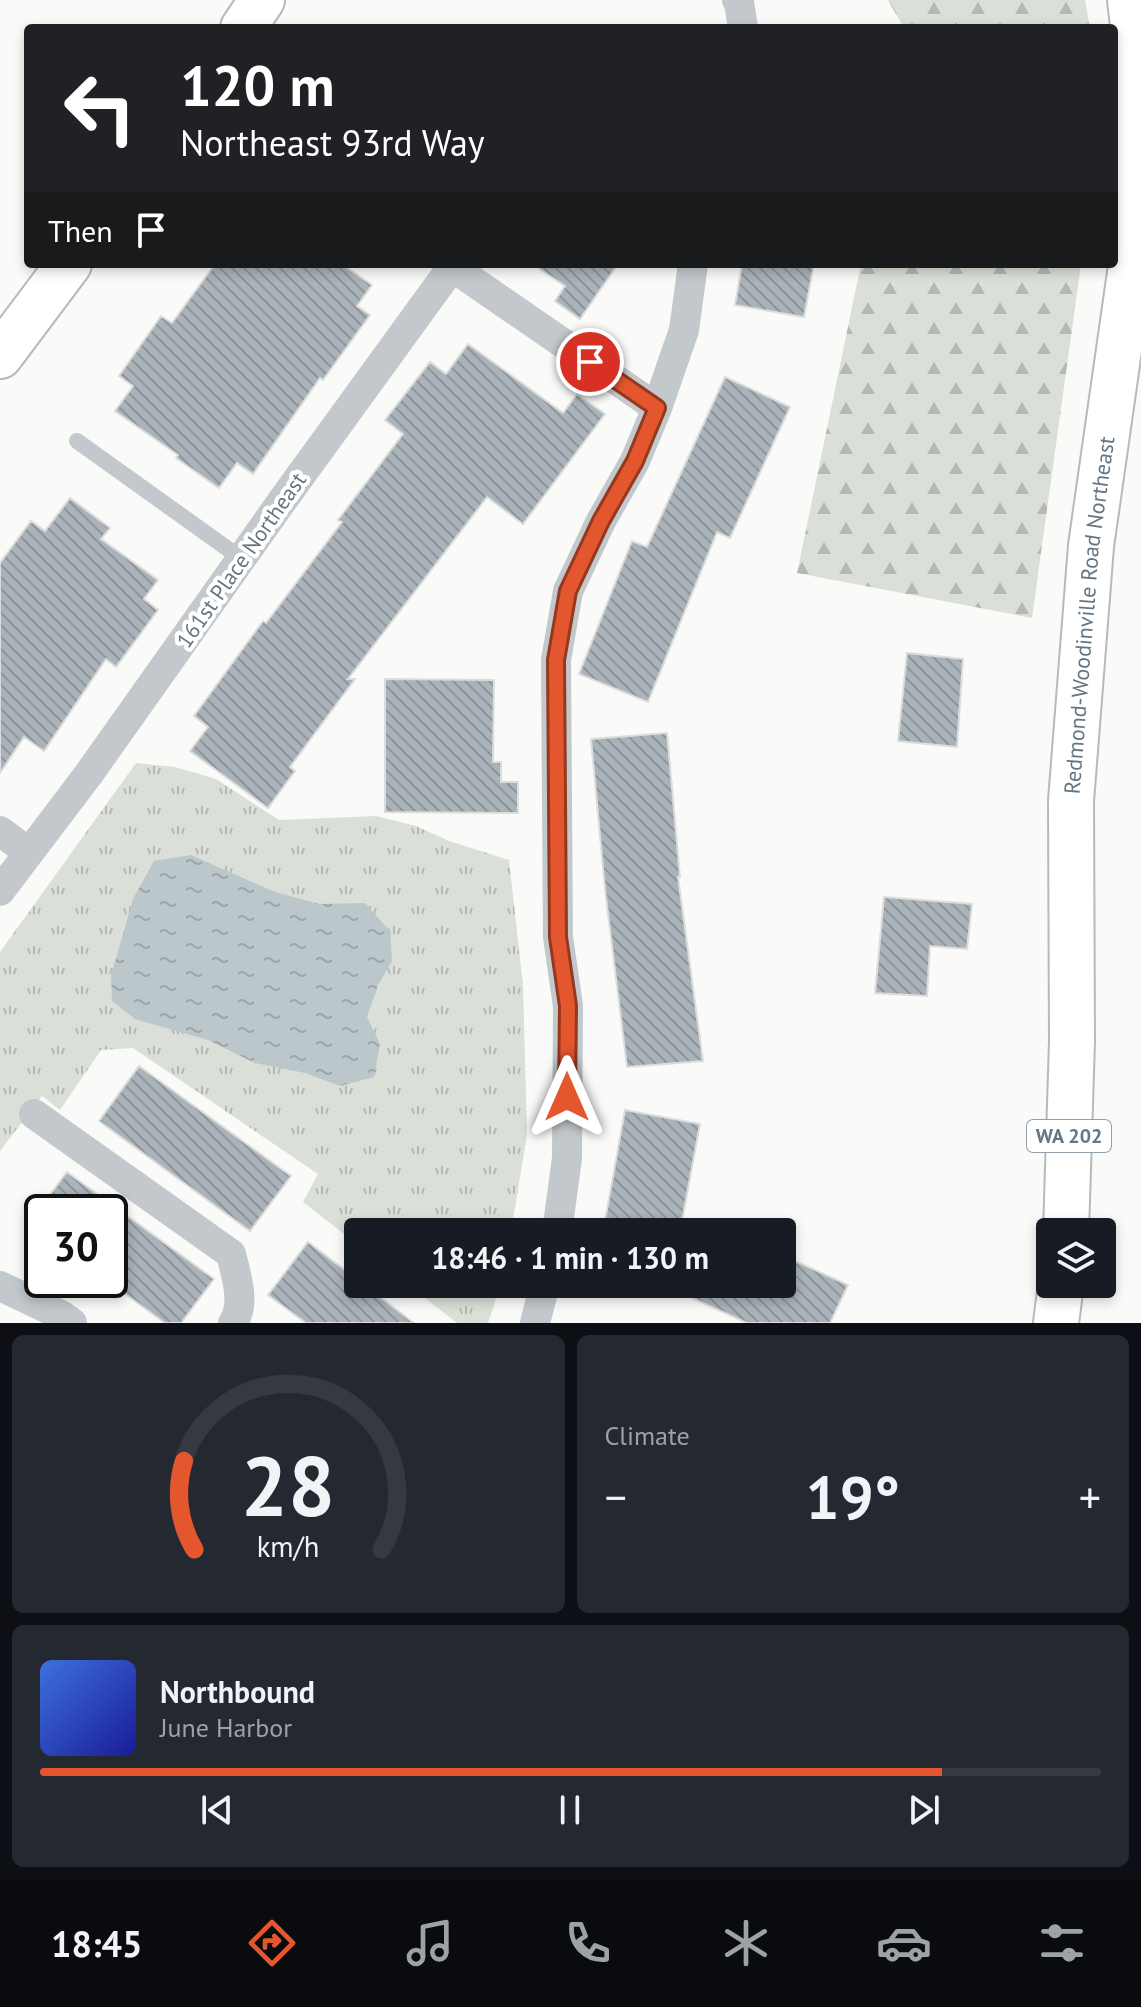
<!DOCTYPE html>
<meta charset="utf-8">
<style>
:root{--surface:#171b24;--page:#242831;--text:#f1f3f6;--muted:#9ea1a6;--line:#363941;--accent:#e4572e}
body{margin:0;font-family:"PT Sans",sans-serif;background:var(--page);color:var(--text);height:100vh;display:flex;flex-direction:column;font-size:30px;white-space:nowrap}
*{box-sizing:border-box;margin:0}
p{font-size:26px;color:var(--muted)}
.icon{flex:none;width:44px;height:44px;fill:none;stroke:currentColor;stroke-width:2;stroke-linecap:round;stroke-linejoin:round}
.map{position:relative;height:1323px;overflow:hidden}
.details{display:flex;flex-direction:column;gap:12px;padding:12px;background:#0d0f14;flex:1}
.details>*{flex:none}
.top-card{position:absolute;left:24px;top:24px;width:1094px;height:244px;border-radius:8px;box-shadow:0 4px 12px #0003;background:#202124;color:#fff;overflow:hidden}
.buttons{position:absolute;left:1036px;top:1218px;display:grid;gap:16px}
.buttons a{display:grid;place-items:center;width:80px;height:80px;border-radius:8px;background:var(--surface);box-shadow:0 4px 12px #0003;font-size:40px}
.speed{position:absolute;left:24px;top:1194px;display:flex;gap:16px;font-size:40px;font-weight:700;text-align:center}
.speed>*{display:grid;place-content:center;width:104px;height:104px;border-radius:50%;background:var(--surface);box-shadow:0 4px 12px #0003;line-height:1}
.speed .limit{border:4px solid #111;border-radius:12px;background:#fff;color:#111}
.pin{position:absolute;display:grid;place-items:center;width:68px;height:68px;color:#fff;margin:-34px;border:4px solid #fff;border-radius:50%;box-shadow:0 2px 8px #0007}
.me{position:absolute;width:88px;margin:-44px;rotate:0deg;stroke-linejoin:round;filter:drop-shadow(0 0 6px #0008)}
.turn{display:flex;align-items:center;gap:28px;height:168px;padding:0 24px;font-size:36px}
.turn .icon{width:104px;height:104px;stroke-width:2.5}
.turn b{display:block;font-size:56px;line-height:68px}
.then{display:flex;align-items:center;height:76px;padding:0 24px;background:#0003;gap:16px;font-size:30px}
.big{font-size:60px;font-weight:700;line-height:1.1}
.details .widget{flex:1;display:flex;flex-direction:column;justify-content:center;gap:12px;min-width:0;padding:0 28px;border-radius:12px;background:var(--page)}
.details .dial{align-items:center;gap:0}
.dial svg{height:208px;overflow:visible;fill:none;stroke:var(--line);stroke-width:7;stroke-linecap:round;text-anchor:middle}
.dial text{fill:var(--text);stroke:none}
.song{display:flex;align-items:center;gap:24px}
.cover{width:96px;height:96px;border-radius:12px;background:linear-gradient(135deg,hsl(220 70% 55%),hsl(240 70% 35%))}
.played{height:8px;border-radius:4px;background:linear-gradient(90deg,var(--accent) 85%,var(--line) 85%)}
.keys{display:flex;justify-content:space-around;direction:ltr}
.heat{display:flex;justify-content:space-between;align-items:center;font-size:44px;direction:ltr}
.details .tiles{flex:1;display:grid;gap:12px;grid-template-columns:1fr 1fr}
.widget:last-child{grid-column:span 2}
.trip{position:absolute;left:344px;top:1218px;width:452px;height:80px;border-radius:8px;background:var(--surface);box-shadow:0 4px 12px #0003;font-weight:700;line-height:80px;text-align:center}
.dock{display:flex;height:128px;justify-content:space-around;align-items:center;background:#090b0e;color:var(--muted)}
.dock .icon{width:56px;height:56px}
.dock .current{color:var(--accent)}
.dock b{font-size:36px;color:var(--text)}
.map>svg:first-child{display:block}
.grass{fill:url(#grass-tufts)}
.forest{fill:url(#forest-firs)}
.water{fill:url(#water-ripples)}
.building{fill:url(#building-back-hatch);stroke:#dcdcda;stroke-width:2}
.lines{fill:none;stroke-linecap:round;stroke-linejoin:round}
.secondary-casing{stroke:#b3babf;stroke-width:48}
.primary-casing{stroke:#b5babe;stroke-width:48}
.lane{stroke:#c3c8cc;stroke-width:16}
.street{stroke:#c3c8cc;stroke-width:30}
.secondary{stroke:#fff;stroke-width:44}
.primary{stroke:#fff;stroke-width:44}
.route-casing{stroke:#94391e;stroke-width:20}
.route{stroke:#e4572e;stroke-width:14}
.labels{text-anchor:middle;stroke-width:8;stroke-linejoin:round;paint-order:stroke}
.shield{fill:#fff;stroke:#939fa8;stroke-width:2}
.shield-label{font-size:20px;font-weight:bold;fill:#657683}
.street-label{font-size:22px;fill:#657683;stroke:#fff}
</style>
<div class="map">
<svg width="1141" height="1323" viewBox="0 0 1141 1323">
<defs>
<pattern id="grass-tufts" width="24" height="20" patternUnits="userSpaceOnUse" patternTransform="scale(2)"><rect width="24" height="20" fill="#dadfd7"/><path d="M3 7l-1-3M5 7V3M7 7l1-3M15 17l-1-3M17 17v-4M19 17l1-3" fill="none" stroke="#b4b9b4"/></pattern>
<pattern id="forest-firs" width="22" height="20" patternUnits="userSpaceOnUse" patternTransform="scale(2)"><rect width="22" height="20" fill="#dadfd7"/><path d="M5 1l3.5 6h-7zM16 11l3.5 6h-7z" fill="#b4b9b4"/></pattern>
<pattern id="water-ripples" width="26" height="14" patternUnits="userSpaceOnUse" patternTransform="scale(2)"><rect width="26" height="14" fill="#bbc7cb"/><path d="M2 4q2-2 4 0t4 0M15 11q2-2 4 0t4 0" fill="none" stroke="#9ca6aa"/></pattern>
<pattern id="building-back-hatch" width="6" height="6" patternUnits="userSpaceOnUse" patternTransform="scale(2)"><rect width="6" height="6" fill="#aab3b9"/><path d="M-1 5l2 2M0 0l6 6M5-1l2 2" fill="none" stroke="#8e969c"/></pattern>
</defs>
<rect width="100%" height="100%" fill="#fafaf8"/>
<path class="grass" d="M 136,763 L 175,767 L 216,779 L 279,820 L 376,816 L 416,826 L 449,841 L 509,860 L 523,985 L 527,1135 L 511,1232 L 358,1232 L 358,1245 L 303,1202 L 318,1174 L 133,1048 L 101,1050 L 60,1110 L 42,1096 L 0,1151 L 0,952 Z
M 407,1284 L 501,1284 L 488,1323 L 457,1323 Z"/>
<path class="forest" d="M 888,0 L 1085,0 L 1090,28 L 904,28 Z
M 861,264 L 1081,264 L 1032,618 L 797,573 Z"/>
<path class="water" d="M 191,855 L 275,892 L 319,904 L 365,903 L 390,931 L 392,961 L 378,985 L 367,1017 L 380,1044 L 374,1077 L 340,1086 L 305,1073 L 255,1063 L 208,1040 L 135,1019 L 112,1001 L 111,976 L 133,899 L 154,861 Z"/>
<path class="building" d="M 215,264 L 342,264 L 372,285 L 357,306 L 370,315 L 323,380 L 320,378 L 253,474 L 237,463 L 219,488 L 176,458 L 178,455 L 115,411 L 133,386 L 119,376 L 161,316 L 172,323 Z
M 532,264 L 618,264 L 580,319 L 555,301 L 565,286 Z
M 742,264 L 814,264 L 804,317 L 735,305 Z
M 468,344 L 563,413 L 577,394 L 605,414 L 523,524 L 487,497 L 348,679 L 355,679 L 290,767 L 295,771 L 268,808 L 190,751 L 208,727 L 194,716 L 263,621 L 266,623 L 342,522 L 338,520 L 403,434 L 385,420 L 430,362 L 446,374 Z
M 725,377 L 790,407 L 730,538 L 717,532 L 648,702 L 579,674 L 632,541 L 647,547 Z
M 70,498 L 110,528 L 101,539 L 158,580 L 144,599 L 158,610 L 116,667 L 106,659 L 44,751 L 24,737 L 0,773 L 0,563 L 31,521 L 45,531 Z
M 907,653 L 963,659 L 957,747 L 898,741 Z
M 385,679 L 494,680 L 493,762 L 501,762 L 501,782 L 518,782 L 518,813 L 385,812 Z
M 667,733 L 680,877 L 678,877 L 703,1061 L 627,1067 L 605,889 L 591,739 Z
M 884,897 L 972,904 L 967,949 L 930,946 L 927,996 L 875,993 Z
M 139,1066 L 291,1176 L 250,1231 L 99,1121 Z
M 625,1110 L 700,1124 L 680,1232 L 603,1232 Z
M 67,1172 L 214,1279 L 181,1323 L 165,1323 L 110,1283 L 110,1212 L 37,1212 Z
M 308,1242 L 358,1280 L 358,1284 L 363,1284 L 414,1323 L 306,1323 L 268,1295 Z
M 782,1255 L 848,1285 L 830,1323 L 747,1323 L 661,1284 L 782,1284 Z"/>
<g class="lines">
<g class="secondary-casing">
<path id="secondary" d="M 243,28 L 262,0
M 0,356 L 69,264"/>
</g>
<g class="primary-casing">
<g id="primary">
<path id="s1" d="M 1066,1232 L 1072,1041 L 1071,801 L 1091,546 L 1138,217 L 1137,60 L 1130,0"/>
<path d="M 1056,1323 L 1061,1284"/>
</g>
</g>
<path class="lane" d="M 77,441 L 242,559"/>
<path class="street" d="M 737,0 L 739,2 L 743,28
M 448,264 L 657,408
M 0,831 L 28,852
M 0,891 L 88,775 L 285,497 L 452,267
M 34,1114 L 231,1254 C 236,1275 246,1304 233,1323
M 557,1232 L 567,1158 L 568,1006 L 558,937 L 556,660 L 568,591 L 601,521 L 635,461 L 657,408 L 684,330 L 693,264
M 0,1286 L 61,1315 L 72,1323
M 535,1323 L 545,1284"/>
<use href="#secondary" class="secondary"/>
<use href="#primary" class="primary"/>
</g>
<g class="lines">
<g class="route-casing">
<path id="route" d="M 567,1097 L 568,1006 L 558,937 L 556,660 L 568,591 L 601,521 L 635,461 L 657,408 L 590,362"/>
</g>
<use href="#route" class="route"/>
</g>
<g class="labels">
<rect class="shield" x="1027" y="1120" width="84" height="32" rx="6"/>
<g class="shield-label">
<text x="1069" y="1143">WA 202</text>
</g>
<g class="street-label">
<text transform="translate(241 560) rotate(-55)" y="8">161st Place Northeast</text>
<text dy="8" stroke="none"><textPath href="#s1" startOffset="618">Redmond-Woodinville Road Northeast</textPath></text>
</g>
</g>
</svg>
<div class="buttons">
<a><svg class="icon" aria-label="layers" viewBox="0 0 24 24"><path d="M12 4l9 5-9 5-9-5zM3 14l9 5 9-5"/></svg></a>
</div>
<div class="speed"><div class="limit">30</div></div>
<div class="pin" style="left:590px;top:362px;background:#d93025"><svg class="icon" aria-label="arrive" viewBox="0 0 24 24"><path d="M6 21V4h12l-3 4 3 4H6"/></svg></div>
<svg class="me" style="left:567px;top:1097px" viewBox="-20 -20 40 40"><path d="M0-17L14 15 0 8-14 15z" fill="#e4572e" stroke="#fff" stroke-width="4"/></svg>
<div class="trip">18:46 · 1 min · 130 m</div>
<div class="top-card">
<div class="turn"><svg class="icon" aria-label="left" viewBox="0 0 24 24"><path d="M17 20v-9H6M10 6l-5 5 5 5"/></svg><div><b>120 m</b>Northeast 93rd Way</div></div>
<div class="then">Then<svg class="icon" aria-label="arrive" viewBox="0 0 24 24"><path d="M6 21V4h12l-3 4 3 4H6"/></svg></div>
</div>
</div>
<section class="details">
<div class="tiles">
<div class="widget dial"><svg viewBox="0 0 100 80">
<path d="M14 69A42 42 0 1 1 86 69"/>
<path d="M14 69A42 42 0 0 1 10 35" stroke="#e4572e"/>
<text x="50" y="56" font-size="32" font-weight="700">28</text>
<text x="50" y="72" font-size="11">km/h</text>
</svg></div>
<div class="widget"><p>Climate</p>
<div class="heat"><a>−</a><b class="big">19°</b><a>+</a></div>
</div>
<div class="widget">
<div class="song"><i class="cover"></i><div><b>Northbound</b><p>June Harbor</p></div></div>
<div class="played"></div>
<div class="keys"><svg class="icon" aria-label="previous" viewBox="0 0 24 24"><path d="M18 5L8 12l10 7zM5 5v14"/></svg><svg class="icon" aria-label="pause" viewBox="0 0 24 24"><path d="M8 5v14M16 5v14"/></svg><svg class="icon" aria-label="next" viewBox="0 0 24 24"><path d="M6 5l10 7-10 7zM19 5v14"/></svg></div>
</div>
</div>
</section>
<nav class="dock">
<b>18:45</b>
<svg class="icon current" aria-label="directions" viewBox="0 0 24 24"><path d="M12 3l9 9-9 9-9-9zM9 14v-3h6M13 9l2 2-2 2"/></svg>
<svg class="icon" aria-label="music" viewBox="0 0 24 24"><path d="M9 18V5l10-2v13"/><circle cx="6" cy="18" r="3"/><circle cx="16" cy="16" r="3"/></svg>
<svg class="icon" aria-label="phone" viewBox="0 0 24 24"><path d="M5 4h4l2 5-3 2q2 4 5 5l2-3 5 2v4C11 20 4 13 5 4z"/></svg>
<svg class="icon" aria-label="climate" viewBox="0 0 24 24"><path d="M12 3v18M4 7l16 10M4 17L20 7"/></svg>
<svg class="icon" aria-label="car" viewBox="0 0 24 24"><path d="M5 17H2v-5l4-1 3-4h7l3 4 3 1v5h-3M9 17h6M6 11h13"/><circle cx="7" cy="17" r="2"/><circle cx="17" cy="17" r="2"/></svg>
<svg class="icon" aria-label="filters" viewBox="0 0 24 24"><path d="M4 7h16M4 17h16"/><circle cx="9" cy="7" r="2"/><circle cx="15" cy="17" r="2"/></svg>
</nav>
